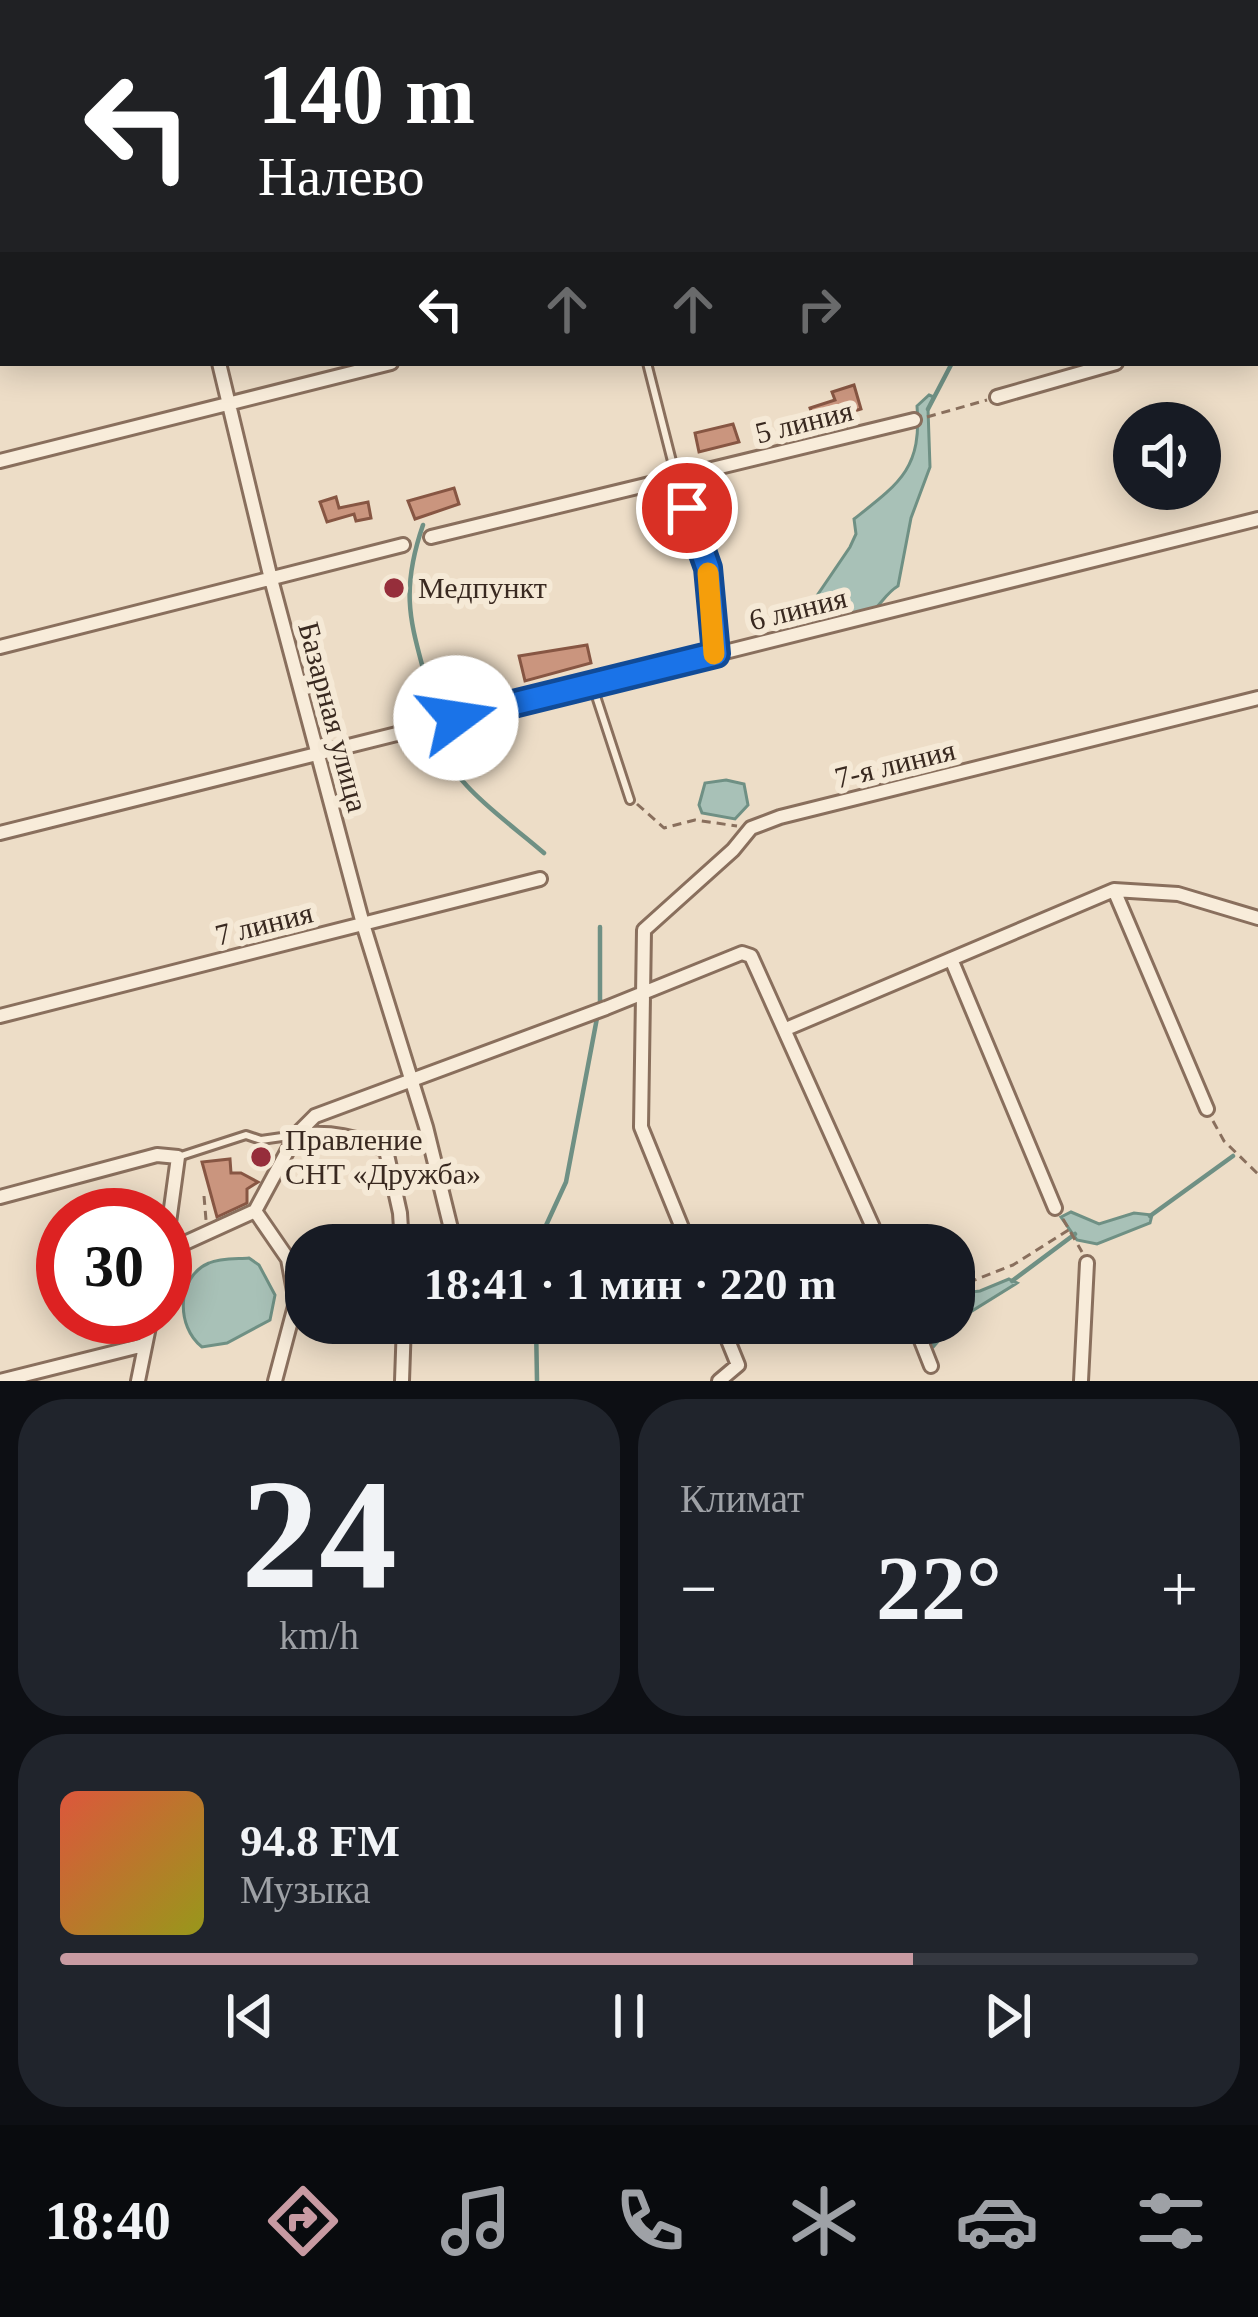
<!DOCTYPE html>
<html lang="ru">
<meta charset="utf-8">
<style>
:root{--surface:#171b24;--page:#20242c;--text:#f1f3f6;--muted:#9ea1a6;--line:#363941;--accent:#c89aa2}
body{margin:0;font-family:Georgia,serif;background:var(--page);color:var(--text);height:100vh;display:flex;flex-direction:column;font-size:45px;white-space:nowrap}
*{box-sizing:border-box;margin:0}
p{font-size:39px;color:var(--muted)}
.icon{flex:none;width:66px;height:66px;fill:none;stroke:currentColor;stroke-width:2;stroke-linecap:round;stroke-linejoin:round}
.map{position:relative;height:1381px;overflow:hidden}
.drawer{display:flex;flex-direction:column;gap:18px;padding:18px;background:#0d0f14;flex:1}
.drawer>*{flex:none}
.hud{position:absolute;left:0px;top:0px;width:1260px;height:366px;box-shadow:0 6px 30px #0003;background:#202124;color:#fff;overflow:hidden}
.controls{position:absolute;left:1113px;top:402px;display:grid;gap:24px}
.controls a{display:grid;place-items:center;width:108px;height:108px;border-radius:50%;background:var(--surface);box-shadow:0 6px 30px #0003;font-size:60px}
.speed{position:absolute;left:36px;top:1188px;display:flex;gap:24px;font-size:60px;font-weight:700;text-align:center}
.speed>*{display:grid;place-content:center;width:156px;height:156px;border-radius:50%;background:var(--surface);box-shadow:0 6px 30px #0003;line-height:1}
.speed .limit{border:18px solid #d22;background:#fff;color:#111}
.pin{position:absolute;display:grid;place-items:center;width:102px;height:102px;color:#fff;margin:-51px;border:6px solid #fff;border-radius:50%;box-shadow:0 3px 12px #0007}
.me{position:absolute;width:132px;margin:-66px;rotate:76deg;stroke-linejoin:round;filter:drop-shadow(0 0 9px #0008)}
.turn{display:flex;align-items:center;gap:42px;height:252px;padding:0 60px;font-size:54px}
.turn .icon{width:156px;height:156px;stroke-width:2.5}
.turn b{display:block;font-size:84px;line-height:102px}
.lanes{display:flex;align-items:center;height:114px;padding:0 60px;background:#0003;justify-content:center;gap:60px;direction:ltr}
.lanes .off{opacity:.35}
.big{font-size:90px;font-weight:600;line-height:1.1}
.drawer .card{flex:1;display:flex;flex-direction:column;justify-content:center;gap:18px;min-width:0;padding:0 42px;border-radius:48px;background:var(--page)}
.drawer .dial{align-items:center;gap:0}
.dial b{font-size:156px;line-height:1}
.song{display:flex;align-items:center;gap:36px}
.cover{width:144px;height:144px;border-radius:18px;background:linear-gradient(135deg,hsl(10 70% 55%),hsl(60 70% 35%))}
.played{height:12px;border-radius:6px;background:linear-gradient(90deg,var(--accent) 75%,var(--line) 75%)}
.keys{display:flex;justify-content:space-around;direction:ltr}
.heat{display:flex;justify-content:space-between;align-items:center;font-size:66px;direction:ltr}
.drawer .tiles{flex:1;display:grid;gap:18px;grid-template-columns:1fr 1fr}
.card:last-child{grid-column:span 2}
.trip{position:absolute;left:285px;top:1224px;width:690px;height:120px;border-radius:48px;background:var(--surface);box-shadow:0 6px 30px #0003;font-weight:600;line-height:120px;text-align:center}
.dock{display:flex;height:192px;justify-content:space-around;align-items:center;background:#090b0e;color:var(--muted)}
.dock .icon{width:84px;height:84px}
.dock .on{color:var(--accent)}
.dock b{font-size:54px;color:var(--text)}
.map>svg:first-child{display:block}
.water{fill:#a8c1b7;stroke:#6f9084;stroke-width:3}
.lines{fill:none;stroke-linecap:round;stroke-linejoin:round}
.stream{stroke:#6f9084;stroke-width:4.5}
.building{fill:#ca957e;stroke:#875643;stroke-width:3}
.lane-casing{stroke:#896f5d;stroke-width:12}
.street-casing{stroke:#896f5d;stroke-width:18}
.path{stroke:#896f5d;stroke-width:3;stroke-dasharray:9 6;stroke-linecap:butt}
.lane{stroke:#f8ecda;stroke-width:6}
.street{stroke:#f8ecda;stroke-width:12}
.route-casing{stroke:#114b97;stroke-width:30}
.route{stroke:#1a73e8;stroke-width:21}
.slow{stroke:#f59e0b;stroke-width:21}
.poi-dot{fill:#962e3b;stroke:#f5e9d6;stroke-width:4.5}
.labels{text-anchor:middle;stroke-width:12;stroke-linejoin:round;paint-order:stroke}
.street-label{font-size:30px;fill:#392920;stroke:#f5e9d6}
.poi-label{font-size:30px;fill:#392920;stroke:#f5e9d6;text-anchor:start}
</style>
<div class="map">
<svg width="1258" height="1381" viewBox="0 0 1258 1381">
<rect width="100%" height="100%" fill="#edddc7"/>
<path class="water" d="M 929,395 L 934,397 L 928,409 L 930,467 L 911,518 L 898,586 C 886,593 881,605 870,613 C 858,622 809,631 795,628 L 850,547 L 856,534 L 854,519 C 900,483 922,468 917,406 Z
M 726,780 L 744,784 L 748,805 L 735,819 L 702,813 L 699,805 L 705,783 Z
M 1071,1212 L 1099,1224 L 1134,1213 L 1152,1215 L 1150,1223 L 1097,1244 L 1077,1240 L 1061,1217 Z
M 249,1258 L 259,1265 L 275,1295 L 270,1320 L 227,1343 L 202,1347 C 176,1327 176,1277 209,1263 C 220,1258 237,1259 249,1258 Z
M 1009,1279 L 1017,1283 L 956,1321 L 934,1346 L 923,1323 L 954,1323 L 954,1294 L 980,1291 Z"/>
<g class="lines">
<path class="stream" d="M 1147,0 L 1148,3
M 928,409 L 952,363
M 423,525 C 394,609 419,637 434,715
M 436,730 C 445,782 507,820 544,853
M 600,1004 L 600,927
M 1150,1216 L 1233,1156
M 537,1245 L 566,1182 L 597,1018
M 1012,1281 L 1075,1234
M 536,1323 L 537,1381"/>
</g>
<path class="building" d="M 854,385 L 861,409 L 815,423 L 810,408 L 835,400 L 832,392 Z
M 733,424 L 739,442 L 699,452 L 695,433 Z
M 454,488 L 459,504 L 415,519 L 408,501 Z
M 336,497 L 339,508 L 368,502 L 371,518 L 356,521 L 354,514 L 327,522 L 320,502 Z
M 587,645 L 591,663 L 525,681 L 519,656 Z
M 230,1159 L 231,1173 L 241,1173 L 258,1182 L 247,1189 L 247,1203 L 217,1217 L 202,1162 Z"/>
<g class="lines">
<g class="lane-casing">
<path id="lane" d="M 647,363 L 676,477 L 708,569 L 716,654
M 592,684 L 630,800
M 178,1157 L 246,1135 L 261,1140 L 296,1135"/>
</g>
<g class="street-casing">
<path id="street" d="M 133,0 L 134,3
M 1132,0 L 1133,3
M 380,3 L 391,0
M 1083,3 L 1095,0
M 0,99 L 3,99
M 0,284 L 3,283
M 1257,298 L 1258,298
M 1257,316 L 1258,318
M 219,363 L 271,579 L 363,924 L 426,1127 L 455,1245
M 997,397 L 1116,363
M 0,461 L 391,363
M 431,537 L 914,420
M 0,647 L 403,545
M 0,833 L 1258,519
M 1114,890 L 1207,1109
M 951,959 L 1055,1208
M 0,1016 L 540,879
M 786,1029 L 1114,890 L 1178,894 L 1258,918
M 298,1135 C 331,1131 356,1137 386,1150 L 400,1213 L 402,1245
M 0,1197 L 157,1155 L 178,1157 L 165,1252
M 255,1211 L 288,1259 L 296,1302 L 275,1381
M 689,1245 L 641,1127 L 644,930 L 733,850 L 751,828 L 780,817 L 1258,698
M 165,1252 L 255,1211 L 296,1135 L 315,1116 L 606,1008 L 742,953 L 751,956 L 881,1245
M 914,1323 L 931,1366
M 0,1381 L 144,1345
M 138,1381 L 151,1317
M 402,1381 L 404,1323
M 719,1381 L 738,1365 L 721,1323
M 1081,1381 L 1087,1263"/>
</g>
<path class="path" d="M 556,0 L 557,3
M 927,417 L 987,400
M 637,804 L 664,828 L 695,820 L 737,826
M 1213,1121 L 1224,1141 L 1258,1174
M 204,1196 L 206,1220
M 1063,1219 L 1082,1252
M 954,1288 L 1013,1265 L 1070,1229"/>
<use href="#lane" class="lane"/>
<use href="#street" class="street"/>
</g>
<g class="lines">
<g class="route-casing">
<path id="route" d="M 456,718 L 716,654 L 708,568 L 687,508"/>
</g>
<use href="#route" class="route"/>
<path class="slow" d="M 708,573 L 714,654"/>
</g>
<g class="poi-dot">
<circle cx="394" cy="588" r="12"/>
<circle cx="261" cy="1157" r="12"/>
</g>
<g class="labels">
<g class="street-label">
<text transform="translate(804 422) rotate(-14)" y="10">5 линия</text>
<text transform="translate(798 609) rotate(-14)" y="10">6 линия</text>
<text transform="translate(333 717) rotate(75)" y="10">Базарная улица</text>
<text transform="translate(895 764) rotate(-14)" y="10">7-я линия</text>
<text transform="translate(264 924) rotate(-14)" y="10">7 линия</text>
</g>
<g class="poi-label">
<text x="418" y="598">Медпункт</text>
<text x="285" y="1150">Правление<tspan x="285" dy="34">СНТ «Дружба»</tspan></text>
</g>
</g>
</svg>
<div class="controls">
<a><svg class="icon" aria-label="sound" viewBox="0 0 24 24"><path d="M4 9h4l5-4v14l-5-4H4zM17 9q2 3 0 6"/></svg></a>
</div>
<div class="speed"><div class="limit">30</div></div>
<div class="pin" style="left:687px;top:508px;background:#d93025"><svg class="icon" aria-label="arrive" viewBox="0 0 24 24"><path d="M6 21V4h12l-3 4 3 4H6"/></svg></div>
<svg class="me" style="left:456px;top:718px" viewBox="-20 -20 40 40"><circle r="19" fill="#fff"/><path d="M0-13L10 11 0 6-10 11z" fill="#1a73e8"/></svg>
<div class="trip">18:41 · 1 мин · 220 m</div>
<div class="hud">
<div class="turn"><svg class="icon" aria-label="left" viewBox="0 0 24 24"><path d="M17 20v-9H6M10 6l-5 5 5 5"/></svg><div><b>140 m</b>Налево</div></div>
<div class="lanes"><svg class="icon" aria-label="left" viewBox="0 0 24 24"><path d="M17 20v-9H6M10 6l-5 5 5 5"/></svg><svg class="icon off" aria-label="ahead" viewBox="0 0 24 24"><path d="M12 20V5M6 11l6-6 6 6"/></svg><svg class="icon off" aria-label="ahead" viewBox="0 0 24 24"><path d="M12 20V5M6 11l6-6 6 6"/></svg><svg class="icon off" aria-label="right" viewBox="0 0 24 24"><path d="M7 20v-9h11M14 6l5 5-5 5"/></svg></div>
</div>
</div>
<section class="drawer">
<div class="tiles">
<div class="card dial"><b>24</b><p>km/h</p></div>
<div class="card"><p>Климат</p>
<div class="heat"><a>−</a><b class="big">22°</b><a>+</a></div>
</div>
<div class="card">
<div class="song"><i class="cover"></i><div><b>94.8 FM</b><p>Музыка</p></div></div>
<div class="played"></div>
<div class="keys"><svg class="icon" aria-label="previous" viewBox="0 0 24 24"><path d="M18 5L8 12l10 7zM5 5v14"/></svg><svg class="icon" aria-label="pause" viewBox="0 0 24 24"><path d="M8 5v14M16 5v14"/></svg><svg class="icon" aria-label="next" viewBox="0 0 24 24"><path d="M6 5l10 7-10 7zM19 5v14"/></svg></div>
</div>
</div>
</section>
<nav class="dock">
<b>18:40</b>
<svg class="icon on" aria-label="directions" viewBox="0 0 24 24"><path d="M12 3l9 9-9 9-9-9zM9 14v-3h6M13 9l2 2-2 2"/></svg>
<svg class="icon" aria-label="music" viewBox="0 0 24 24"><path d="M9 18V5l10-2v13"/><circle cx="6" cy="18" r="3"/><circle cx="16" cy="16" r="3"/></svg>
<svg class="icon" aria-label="phone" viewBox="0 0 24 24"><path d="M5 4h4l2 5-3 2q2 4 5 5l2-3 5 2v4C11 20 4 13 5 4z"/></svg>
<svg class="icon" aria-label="climate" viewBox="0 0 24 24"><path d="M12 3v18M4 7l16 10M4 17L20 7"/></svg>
<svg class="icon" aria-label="car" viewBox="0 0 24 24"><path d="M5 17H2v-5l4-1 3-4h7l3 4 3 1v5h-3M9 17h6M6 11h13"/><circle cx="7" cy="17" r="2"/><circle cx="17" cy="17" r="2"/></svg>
<svg class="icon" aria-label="filters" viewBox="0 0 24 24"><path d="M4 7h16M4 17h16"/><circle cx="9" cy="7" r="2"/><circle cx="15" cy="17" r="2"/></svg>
</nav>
